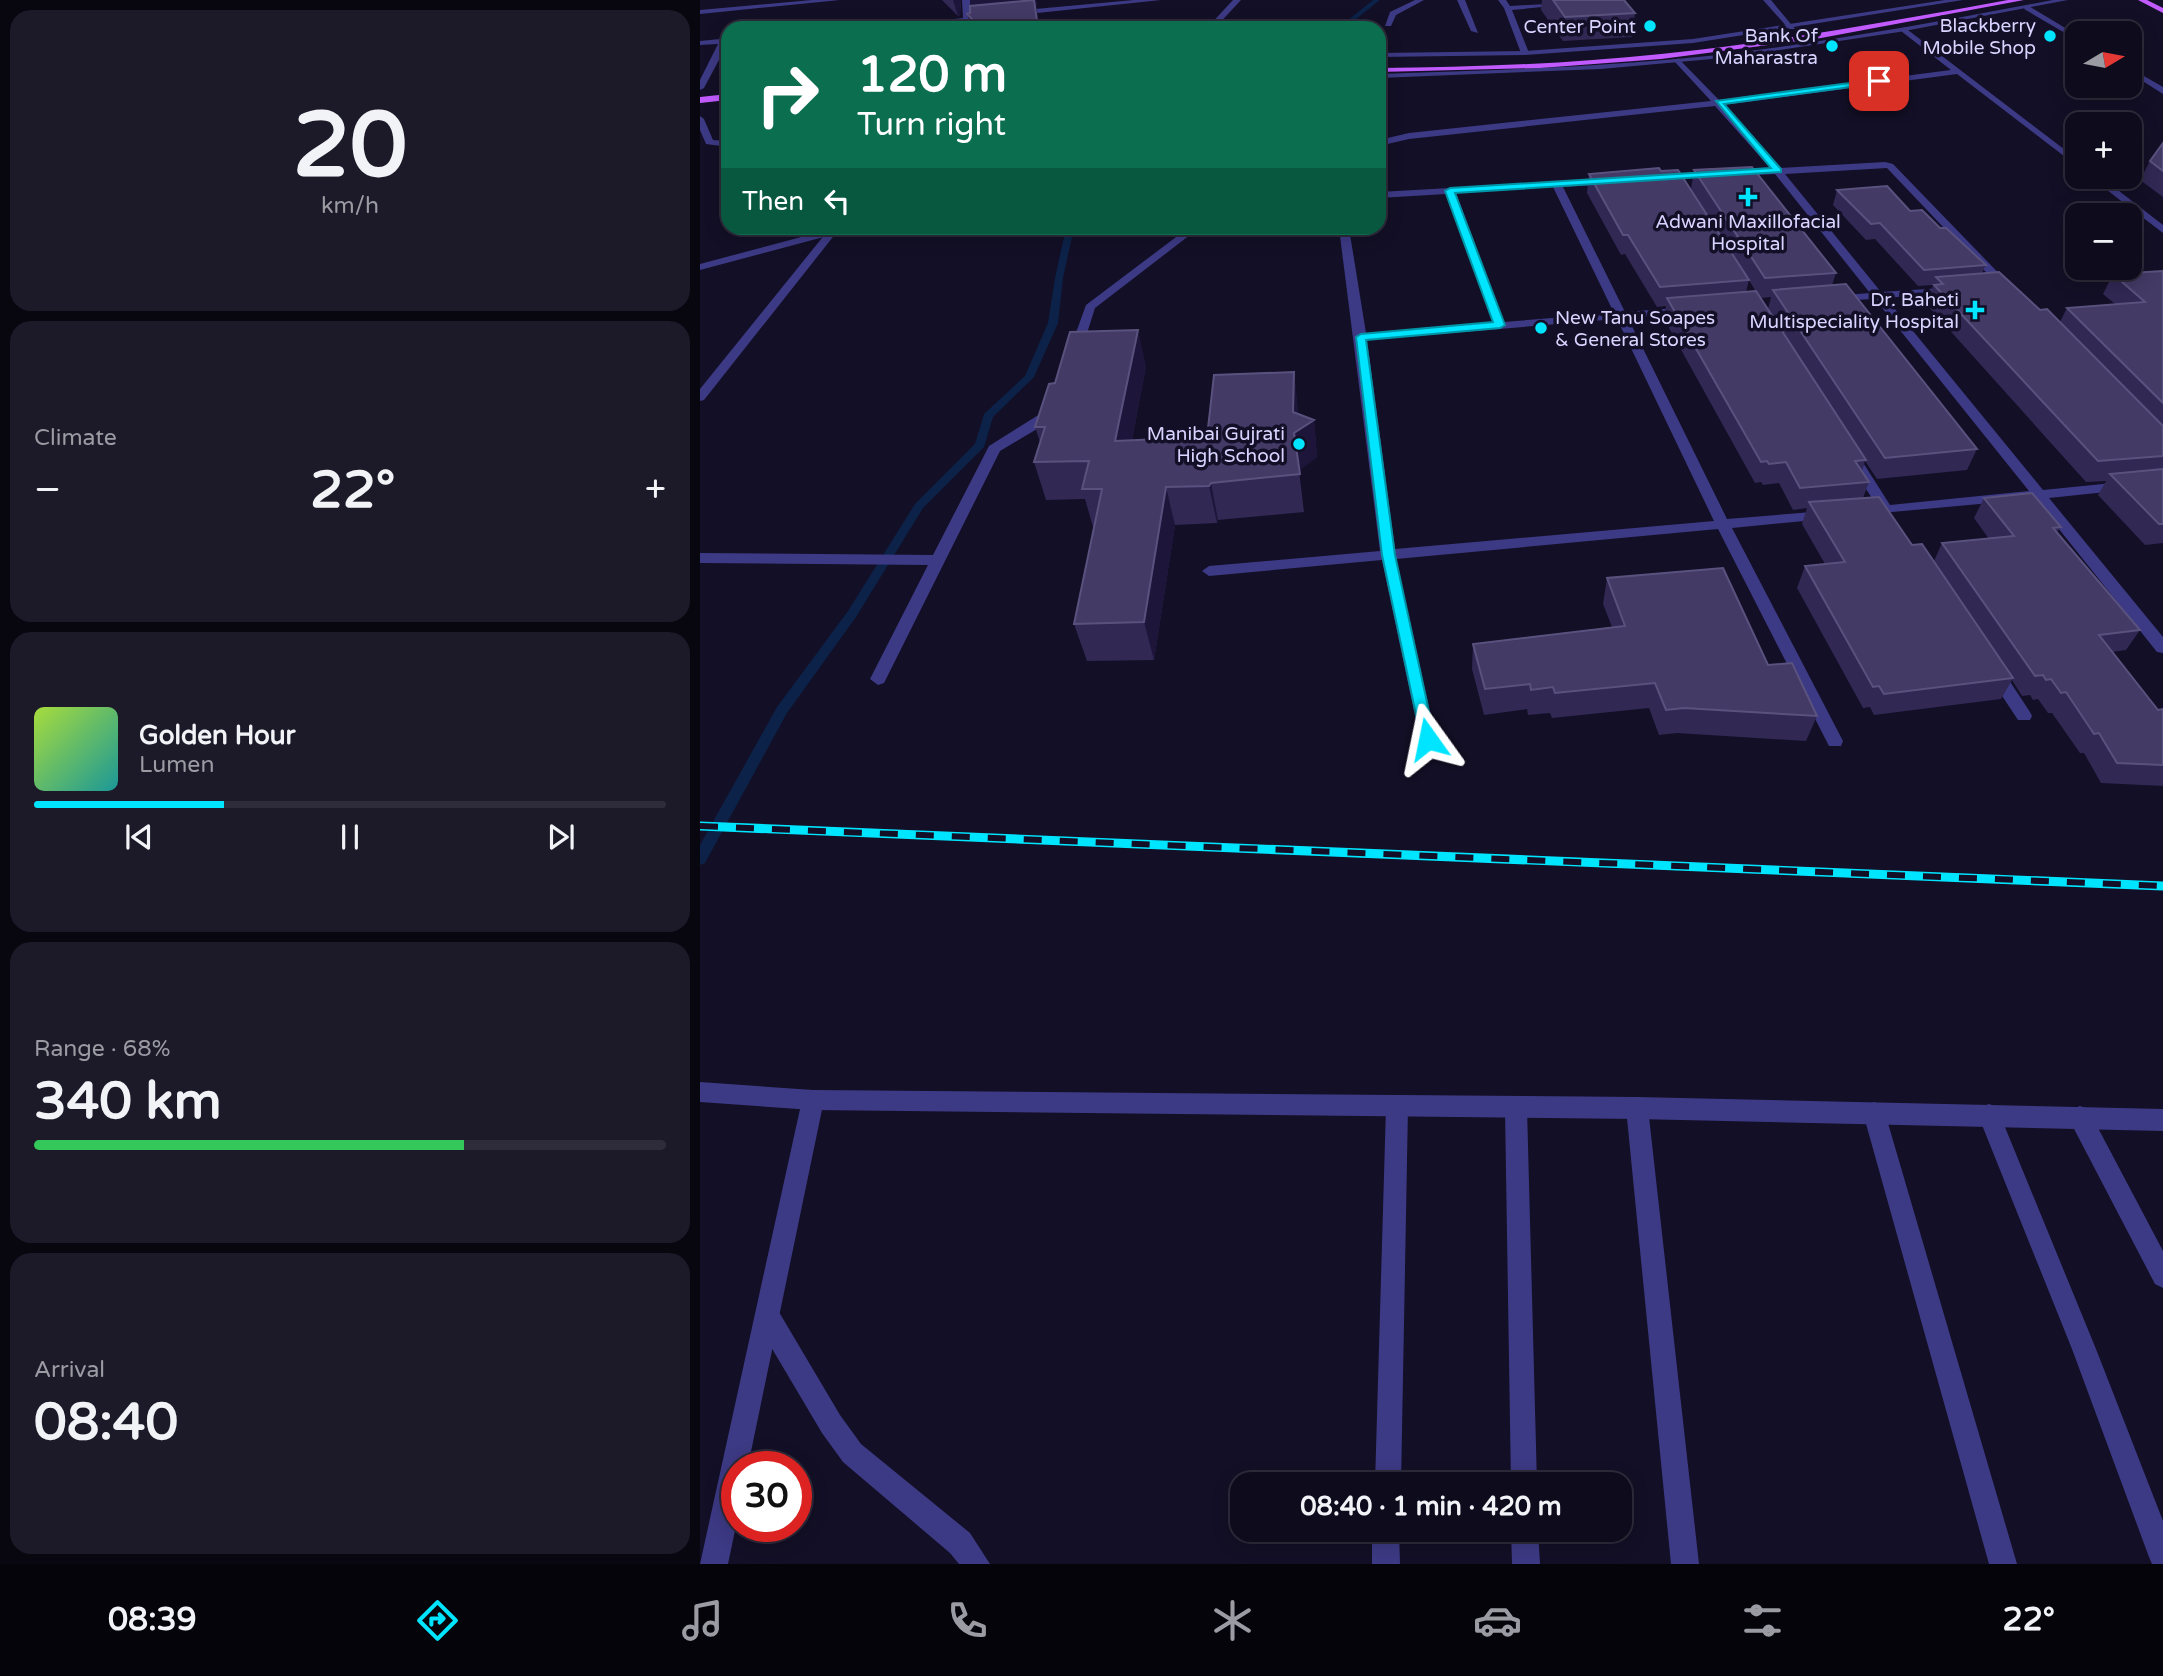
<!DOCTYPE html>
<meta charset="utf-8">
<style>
:root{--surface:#0e0b1c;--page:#1c1929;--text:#f1f3f6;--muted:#9b9ba3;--line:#2e2b3b;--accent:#00e5ff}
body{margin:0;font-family:"Varela Round",sans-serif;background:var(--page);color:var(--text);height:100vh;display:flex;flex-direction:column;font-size:26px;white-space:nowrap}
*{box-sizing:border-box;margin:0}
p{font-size:23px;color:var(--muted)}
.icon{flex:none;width:38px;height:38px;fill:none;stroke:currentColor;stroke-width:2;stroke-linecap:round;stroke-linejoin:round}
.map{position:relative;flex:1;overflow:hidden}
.drawer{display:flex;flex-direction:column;gap:10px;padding:10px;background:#08060f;width:700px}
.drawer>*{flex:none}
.guide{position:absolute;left:21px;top:21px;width:665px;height:214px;border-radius:21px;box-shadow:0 4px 18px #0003,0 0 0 2px var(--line);background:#0b6e4f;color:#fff;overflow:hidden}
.needle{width:46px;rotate:80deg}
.tools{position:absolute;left:1365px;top:21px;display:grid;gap:14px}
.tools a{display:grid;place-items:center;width:77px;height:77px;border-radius:14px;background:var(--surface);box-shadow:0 4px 18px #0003,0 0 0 2px var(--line);font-size:35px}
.speed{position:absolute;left:21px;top:1451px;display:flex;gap:14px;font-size:35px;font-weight:700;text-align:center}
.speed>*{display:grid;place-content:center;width:91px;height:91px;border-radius:50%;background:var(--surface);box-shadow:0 4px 18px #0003,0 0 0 2px var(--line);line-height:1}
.speed .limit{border:10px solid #d22;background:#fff;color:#111}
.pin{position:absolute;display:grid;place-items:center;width:60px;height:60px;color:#fff;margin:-30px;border-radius:14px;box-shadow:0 4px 10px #0006}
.me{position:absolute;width:77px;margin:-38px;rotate:348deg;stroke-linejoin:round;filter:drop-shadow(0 0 5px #0008)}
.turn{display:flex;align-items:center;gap:24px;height:147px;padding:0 21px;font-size:32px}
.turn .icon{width:91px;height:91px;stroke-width:2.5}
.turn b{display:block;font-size:49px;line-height:60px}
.then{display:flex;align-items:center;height:66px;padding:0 21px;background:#0003;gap:14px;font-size:26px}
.big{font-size:52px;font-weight:700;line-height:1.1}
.drawer .card{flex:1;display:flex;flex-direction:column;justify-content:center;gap:10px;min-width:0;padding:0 24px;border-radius:21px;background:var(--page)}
.drawer .dial{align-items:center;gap:0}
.dial b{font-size:91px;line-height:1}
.song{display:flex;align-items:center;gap:21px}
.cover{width:84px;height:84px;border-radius:10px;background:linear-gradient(135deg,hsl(80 70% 55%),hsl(180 70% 35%))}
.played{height:7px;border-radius:4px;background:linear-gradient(90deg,var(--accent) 30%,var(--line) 30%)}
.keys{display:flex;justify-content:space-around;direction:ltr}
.heat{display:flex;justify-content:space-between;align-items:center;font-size:38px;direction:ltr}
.charge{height:10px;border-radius:5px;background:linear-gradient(90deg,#34c759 68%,var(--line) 0)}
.trip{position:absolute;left:530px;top:1472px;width:402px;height:70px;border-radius:21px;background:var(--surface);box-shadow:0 4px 18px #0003,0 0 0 2px var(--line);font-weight:700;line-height:70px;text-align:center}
.dock{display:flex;height:112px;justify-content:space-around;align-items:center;background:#06040b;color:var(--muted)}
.dock .icon{width:49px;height:49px}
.dock .active{color:var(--accent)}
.dock b{font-size:32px;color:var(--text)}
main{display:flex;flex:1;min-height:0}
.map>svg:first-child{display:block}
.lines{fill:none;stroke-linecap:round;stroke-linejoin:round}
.stream{fill:#0c2248;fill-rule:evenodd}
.service{fill:#3d3a85;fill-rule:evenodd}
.minor{fill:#3d3a85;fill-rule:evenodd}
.tertiary{fill:#3d3a85;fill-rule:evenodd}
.primary{fill:#c25bff;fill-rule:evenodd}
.rail-casing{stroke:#00e5ff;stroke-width:9}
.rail{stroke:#130f26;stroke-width:6;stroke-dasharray:18;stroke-linecap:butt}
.wall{fill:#312854;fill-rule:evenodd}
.shaded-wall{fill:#1d163a}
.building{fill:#433a66;stroke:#5a527e;stroke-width:2}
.route{fill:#00e5ff;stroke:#0095a6;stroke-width:2}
.poi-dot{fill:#00e5ff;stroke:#130f26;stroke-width:2.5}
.labels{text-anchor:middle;stroke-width:7;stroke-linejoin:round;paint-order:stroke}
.far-poi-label{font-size:19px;fill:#d9d4ff;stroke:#130f26;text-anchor:end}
</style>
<main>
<section class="drawer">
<div class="card dial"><b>20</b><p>km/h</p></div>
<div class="card"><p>Climate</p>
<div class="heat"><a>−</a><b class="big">22°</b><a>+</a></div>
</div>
<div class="card">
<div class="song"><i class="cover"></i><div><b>Golden Hour</b><p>Lumen</p></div></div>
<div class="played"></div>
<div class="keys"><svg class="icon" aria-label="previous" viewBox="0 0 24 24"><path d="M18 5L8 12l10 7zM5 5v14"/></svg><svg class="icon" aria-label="pause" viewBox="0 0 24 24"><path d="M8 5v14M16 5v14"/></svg><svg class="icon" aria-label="next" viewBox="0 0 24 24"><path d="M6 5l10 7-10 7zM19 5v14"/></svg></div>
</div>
<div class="card"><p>Range · 68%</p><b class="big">340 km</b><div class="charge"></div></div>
<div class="card"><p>Arrival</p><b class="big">08:40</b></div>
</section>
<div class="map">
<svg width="1463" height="1564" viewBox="0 0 1463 1564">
<rect width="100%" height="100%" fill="#130f26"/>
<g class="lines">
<path class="stream" d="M 673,0 L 680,0 L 645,28 L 638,28 Z
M 366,228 L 374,228 L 363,278 L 358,323 L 334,377 L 293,417 L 284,447 L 223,508 L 156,617 L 87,713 L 5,863 L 0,865 L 0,845 L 77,707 L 148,611 L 215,504 L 275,444 L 284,414 L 325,376 L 348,323 L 355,278 Z"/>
<path class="service" d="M 131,229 L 136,232 L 135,234 L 0,270 L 0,264 Z
M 1295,666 L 1301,668 L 1330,712 L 1332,716 L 1330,720 L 1318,720 L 1289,676 L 1287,672 Z
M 67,1304 L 76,1307 L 140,1415 L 161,1444 L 270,1533 L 290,1564 L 259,1564 L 250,1553 L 143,1462 L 122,1433 L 58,1325 L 55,1316 L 58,1307 Z"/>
<path class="minor" d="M 112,0 L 140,0 L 0,14 L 0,10 Z
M 262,0 L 270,0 L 271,15 L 434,0 L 461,0 L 272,20 L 273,28 L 265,28 L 265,23 L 173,28 L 263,18 Z
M 533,0 L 541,0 L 515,28 L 507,28 Z
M 715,0 L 724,0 L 696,15 L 691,26 L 685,26 L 690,12 Z
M 757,0 L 765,0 L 778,33 L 771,31 Z
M 798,0 L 806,0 L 810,6 L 915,0 L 812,10 L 829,53 L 825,55 L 821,53 L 804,8 Z
M 1063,0 L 1071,0 L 1095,29 L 1089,29 Z
M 1327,5 L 1377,35 L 1377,40 L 1324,9 Z
M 1204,27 L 1377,159 L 1377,166 L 1257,74 L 1023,105 L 1080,168 L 1185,162 L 1193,164 L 1312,287 L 1312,291 L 1304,291 L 1187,168 L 1085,174 L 1181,292 L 1258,287 L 1259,289 L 1254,292 L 1186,298 L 1343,490 L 1463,478 L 1463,486 L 1349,498 L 1463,637 L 1463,653 L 1457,652 L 1335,499 L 1159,515 L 1159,509 L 1177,506 L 1150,464 L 1157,460 L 1162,461 L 1190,505 L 1329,491 L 1175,299 L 1128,301 L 1128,297 L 1132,296 L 1170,293 L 1075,174 L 955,180 L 955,176 L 958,175 L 1071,169 L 1015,106 L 709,139 L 679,146 L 679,140 L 709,133 L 1011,101 L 975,62 L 978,58 L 1019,100 L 1251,70 L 1201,31 Z
M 25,29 L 28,29 L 28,43 L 4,88 L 0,90 L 0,80 L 18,44 L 0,45 L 0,41 L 20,39 Z
M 1430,68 L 1463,87 L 1463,94 L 1430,73 Z
M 0,116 L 4,119 L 13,140 L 28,141 L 28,147 L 6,144 L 0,130 Z
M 1390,177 L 1401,177 L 1463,225 L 1463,233 Z
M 913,179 L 913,183 L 910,184 L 863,187 L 925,312 L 989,307 L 995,310 L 989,313 L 928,318 L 1027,519 L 1125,511 L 1132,515 L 1125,519 L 1032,528 L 1143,741 L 1141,746 L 1129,746 L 1018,529 L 696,559 L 736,739 L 734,744 L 722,744 L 720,739 L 682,560 L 509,576 L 502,571 L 509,566 L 680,551 L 639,228 L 649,228 L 666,333 L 793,323 L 746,194 L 679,198 L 679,192 ZM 853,187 L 914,313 L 804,322 L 756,193 ZM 917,319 L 1014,521 L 695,549 L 667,340 Z
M 130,228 L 140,228 L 4,400 L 0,401 L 0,389 Z
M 488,228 L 499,228 L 395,308 L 381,352 L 371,355 L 369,352 L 386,305 Z
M 356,404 L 362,408 L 347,423 L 300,451 L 184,683 L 178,685 L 170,679 L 228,565 L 0,563 L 0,553 L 233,555 L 289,446 Z
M 113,1090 L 121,1093 L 124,1100 L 48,1466 L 37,1466 L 37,1521 L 28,1564 L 0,1564 L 102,1100 L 105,1093 Z
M 697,1096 L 705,1100 L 708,1107 L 701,1484 L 675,1484 L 686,1107 L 689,1100 Z
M 816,1097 L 824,1101 L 827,1108 L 837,1484 L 811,1484 L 805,1108 L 808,1101 Z
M 937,1097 L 945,1101 L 948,1108 L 999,1564 L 971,1564 L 926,1108 L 929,1101 Z
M 1174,1102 L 1182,1105 L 1185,1113 L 1317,1564 L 1289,1564 L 1163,1113 L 1166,1105 Z
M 1289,1104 L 1297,1107 L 1300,1115 L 1396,1349 L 1463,1521 L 1463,1564 L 1452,1564 L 1449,1557 L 1372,1349 L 1278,1115 L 1281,1107 Z
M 1380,1106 L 1388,1109 L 1463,1251 L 1463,1288 L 1455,1284 L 1372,1125 L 1369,1117 L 1372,1109 Z
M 672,1530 L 699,1530 L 700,1564 L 672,1564 Z
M 811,1530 L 838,1530 L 840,1564 L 812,1564 Z"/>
<path class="tertiary" d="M 1245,0 L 1263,0 L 993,43 L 825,55 L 679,57 L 679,53 L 825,51 L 993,39 Z
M 1353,0 L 1368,0 L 1199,32 L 1034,57 L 901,69 L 679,78 L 679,74 C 797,70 916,67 1034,53 C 1141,40 1247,20 1353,0 Z
M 0,1082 L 113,1090 L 937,1097 L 1463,1109 L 1463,1131 L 937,1119 L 113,1110 L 0,1102 Z"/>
<path class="primary" d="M 1308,0 L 1324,0 L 1121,38 L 961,59 L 840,68 L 679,72 L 679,68 C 773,67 867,64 961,54 C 1078,42 1193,21 1308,0 Z
M 1438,0 L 1447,0 L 1463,8 L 1463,13 Z
M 28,94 L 28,100 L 0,103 L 0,97 Z"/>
<g class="rail-casing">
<path id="rail" d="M 0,826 L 1463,886"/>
</g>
<use href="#rail" class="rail"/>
</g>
<path class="wall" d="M 242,0 L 261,0 L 260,16 L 258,16 Z
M 270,0 L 336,0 L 337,6 L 336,6 L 340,28 L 271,28 L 267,14 L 270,13 L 272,6 Z
M 842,0 L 924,0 L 935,13 L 932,37 L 863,41 L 841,10 Z
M 1463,143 L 1463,197 L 1440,180 L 1450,161 Z
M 994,170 L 1136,273 L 1132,285 L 1277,449 L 1267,470 L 1177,479 L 1165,461 L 1162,471 L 1169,482 L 1163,498 L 1212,545 L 1234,561 L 1242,543 L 1289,539 L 1274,518 L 1284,498 L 1361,527 L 1357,532 L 1440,630 L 1426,650 L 1412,652 L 1458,710 L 1463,709 L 1463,786 L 1401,783 L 1384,753 L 1380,753 L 1352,713 L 1348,713 L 1338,699 L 1333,700 L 1330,695 L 1322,696 L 1312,680 L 1301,699 L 1174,715 L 1170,707 L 1163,708 L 1097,588 L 1105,566 L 1125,564 L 1102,524 L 1107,508 L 1093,510 L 1079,483 L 1063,485 L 1061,482 L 1055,483 L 964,319 L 966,306 L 957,307 L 925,254 L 921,255 L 887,193 L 889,174 L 1022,238 L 991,189 ZM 1049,280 L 1056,292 L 1046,292 ZM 1071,297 L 1068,309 L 1061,298 Z
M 1137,190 L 1210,211 L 1240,228 L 1286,265 L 1282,273 L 1360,322 L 1367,308 L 1415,304 L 1403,294 L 1413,274 L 1463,271 L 1463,543 L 1445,545 L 1398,495 L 1406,481 L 1386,482 L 1227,305 L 1233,285 L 1218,286 L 1175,239 L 1166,240 L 1133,205 Z
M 446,366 L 432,440 L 507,437 L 594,372 L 598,414 L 614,420 L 617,457 L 599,470 L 604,512 L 518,520 L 517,523 L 475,525 L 454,660 L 387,661 L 374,624 L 394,527 L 393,527 L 385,499 L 346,500 L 334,462 L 340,442 L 335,427 L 355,383 Z
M 907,578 L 1068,665 L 1117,716 L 1106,741 L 977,733 L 959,735 L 949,708 L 852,718 L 850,713 L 828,715 L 827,709 L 784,715 L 772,669 L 773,644 L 912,627 L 903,604 Z"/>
<path class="shaded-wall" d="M 253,0 L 261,0 L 260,16 L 258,16 Z
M 270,0 L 336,0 L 337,6 L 336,6 L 340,28 L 273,12 Z
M 438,330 L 446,366 L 425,478 L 415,441 Z
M 594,372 L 598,409 L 597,431 L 614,420 L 617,457 L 599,471 L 593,412 Z
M 511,483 L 518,520 L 517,523 L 509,486 Z
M 466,487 L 475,525 L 454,660 L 444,622 Z"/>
<path class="building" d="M 334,0 L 338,28 L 281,28 L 267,14 L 270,13 L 270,6 Z
M 853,0 L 924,0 L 935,13 L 865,17 Z
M 1463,143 L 1463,171 L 1450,161 Z
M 1052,167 L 1136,273 L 1065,278 L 994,170 Z
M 959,168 L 961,171 L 978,170 L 1049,280 L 960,287 L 928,235 L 923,235 L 889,174 Z
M 1187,186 L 1210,211 L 1222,210 L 1240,228 L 1246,228 L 1286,265 L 1224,270 L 1180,223 L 1171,224 L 1137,190 Z
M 1463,271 L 1463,403 L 1367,308 L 1445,302 L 1413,274 Z
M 1299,272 L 1340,310 L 1347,309 L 1463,426 L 1463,456 L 1398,461 L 1234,285 L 1243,284 L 1236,277 Z
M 1146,284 L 1277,449 L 1185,458 L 1073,290 Z
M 1056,291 L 1166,460 L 1155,461 L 1169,482 L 1100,488 L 1086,462 L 1069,464 L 1067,461 L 1061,462 L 967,298 Z
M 438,330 L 415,441 L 507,437 L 514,375 L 594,372 L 593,412 L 614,420 L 594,433 L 600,474 L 511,483 L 509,486 L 466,487 L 444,622 L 374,624 L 402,489 L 382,489 L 389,461 L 334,462 L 345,427 L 335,427 L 349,384 L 355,383 L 370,332 Z
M 1463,469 L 1463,524 L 1459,524 L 1410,474 Z
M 1332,493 L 1361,527 L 1353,528 L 1440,630 L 1399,635 L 1458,710 L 1463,709 L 1463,765 L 1417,763 L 1399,733 L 1394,734 L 1366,692 L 1361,693 L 1351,679 L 1346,680 L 1343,675 L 1335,676 L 1242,543 L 1314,536 L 1284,498 Z
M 1179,497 L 1212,545 L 1222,544 L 1313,678 L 1184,694 L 1179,686 L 1173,687 L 1105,566 L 1145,562 L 1109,502 Z
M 1023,568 L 1068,665 L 1092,663 L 1117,716 L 984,708 L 966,710 L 955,683 L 855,693 L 853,687 L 831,690 L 830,684 L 785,689 L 773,644 L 925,626 L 907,578 Z"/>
<path class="route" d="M 1179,79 L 1181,83 L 1024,104 L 1081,169 L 1081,172 L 755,193 L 805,325 L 800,328 L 666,340 L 695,555 L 735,739 L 733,743 L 722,743 L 682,555 L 656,337 L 661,334 L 793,322 L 745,191 L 750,188 L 1071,168 L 1016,101 Z"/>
<g class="poi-dot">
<circle cx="950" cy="26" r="7"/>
<circle cx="1350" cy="36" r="7"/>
<circle cx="1132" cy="46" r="7"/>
<path d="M1044.5 186.5h7v7h7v7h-7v7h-7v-7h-7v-7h7z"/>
<path d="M1271.5 299.5h7v7h7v7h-7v7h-7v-7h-7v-7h7z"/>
<circle cx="841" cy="328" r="7"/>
<circle cx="599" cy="444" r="7"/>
</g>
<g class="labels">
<g class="far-poi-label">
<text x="1336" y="32">Blackberry<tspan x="1336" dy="22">Mobile Shop</tspan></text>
<text x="936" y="33">Center Point</text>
<text x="1118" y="42">Bank Of<tspan x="1118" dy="22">Maharastra</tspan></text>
<text x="1048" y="228" text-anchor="middle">Adwani Maxillofacial<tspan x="1048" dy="22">Hospital</tspan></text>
<text x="1259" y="306">Dr. Baheti<tspan x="1259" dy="22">Multispeciality Hospital</tspan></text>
<text x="855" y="324" text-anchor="start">New Tanu Soapes<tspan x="855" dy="22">&amp; General Stores</tspan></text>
<text x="585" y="440">Manibai Gujrati<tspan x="585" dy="22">High School</tspan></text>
</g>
</g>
</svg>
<div class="tools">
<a><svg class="needle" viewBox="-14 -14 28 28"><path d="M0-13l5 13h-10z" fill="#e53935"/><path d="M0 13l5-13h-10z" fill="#9b9ba3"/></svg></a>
<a>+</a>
<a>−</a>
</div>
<div class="speed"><div class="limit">30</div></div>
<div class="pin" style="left:1179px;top:81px;background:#d93025"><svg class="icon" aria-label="arrive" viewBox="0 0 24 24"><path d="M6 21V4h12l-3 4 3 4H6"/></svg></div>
<svg class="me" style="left:728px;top:739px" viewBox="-20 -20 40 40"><path d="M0-17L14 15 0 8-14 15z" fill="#00e5ff" stroke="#fff" stroke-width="4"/></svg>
<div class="trip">08:40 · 1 min · 420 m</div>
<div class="guide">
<div class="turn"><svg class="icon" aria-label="right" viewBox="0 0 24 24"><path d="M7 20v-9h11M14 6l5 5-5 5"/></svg><div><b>120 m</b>Turn right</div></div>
<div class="then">Then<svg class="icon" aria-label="left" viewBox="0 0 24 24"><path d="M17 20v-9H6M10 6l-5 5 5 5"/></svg></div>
</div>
</div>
</main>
<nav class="dock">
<b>08:39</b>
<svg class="icon active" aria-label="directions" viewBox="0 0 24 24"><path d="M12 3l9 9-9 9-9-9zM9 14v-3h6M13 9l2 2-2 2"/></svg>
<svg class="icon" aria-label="music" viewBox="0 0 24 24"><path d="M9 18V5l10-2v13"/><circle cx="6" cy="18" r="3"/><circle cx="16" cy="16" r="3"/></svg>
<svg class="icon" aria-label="phone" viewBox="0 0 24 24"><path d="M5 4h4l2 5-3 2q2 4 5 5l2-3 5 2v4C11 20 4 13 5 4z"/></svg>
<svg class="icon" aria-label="climate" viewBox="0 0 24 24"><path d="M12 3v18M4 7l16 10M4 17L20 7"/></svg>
<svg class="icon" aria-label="car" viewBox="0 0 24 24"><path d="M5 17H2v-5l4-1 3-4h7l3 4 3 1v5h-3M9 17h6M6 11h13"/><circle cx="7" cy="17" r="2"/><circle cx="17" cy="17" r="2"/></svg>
<svg class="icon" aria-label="filters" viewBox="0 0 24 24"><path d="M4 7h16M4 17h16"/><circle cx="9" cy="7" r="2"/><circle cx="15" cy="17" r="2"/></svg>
<b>22°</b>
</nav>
